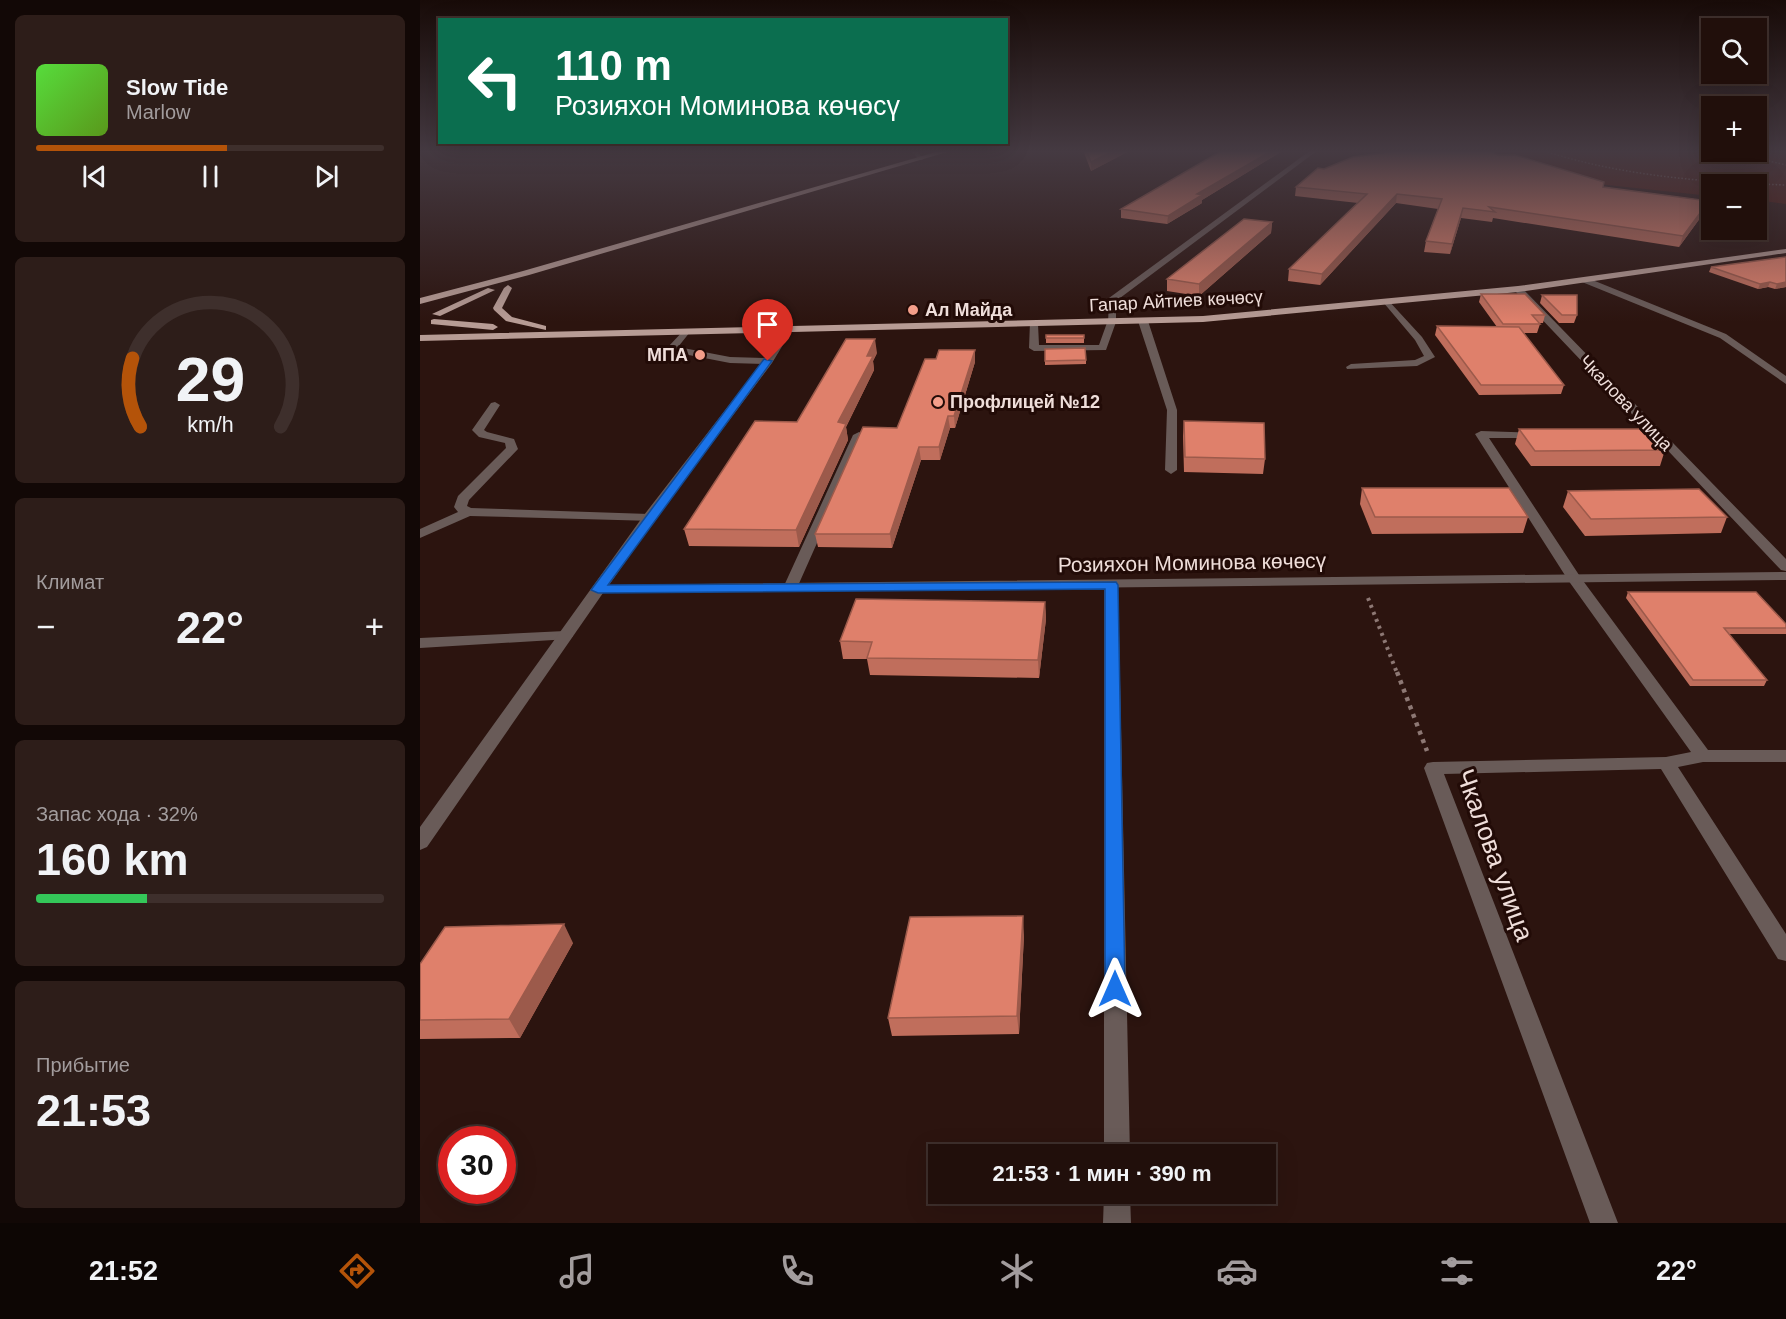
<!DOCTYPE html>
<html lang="ru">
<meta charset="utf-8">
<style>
:root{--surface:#210f0b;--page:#2d1d19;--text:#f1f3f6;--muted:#a29c9d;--line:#3e2f2c;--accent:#b45309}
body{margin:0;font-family:Arial,sans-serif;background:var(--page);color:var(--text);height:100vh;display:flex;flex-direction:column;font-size:22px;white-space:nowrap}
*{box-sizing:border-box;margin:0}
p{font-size:20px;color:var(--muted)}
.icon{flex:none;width:33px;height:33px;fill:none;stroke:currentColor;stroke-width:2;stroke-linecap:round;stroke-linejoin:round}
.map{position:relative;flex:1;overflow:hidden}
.details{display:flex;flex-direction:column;gap:15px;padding:15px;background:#120806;width:420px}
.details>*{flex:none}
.guide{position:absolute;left:18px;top:18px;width:570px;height:126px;border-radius:0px;box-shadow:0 6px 24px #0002,0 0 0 2px var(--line);background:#0b6e4f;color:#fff;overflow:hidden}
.tools{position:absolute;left:1281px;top:18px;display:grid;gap:12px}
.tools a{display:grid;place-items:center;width:66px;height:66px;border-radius:0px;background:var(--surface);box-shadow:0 6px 24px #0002,0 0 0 2px var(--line);font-size:30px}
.speed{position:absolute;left:18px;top:1126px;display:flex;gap:12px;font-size:30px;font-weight:700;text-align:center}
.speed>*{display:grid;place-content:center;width:78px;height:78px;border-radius:50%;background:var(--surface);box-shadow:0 6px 24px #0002,0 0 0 2px var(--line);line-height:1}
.speed .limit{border:9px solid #d22;background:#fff;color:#111}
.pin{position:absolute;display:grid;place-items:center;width:51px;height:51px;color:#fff;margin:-62px -26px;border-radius:50% 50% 50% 0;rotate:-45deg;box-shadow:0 0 6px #0007}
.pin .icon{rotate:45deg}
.me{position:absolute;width:66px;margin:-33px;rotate:0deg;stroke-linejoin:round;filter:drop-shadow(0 0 4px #0008)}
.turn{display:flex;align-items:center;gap:21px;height:126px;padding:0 18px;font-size:27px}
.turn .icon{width:78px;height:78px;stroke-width:2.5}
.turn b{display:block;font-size:42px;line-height:51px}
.big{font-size:45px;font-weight:700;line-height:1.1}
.details .card{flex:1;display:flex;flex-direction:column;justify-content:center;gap:9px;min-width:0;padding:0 21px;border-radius:9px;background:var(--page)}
.details .dial{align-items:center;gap:0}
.dial svg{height:156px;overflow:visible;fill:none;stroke:var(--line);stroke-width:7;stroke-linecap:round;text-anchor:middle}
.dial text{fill:var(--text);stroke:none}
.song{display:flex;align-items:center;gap:18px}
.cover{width:72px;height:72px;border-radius:9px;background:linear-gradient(135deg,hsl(110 70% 55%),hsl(90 70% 35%))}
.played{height:6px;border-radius:3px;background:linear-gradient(90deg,var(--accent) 55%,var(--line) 55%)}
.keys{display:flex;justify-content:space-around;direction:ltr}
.heat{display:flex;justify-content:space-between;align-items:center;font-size:33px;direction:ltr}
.charge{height:9px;border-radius:4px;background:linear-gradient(90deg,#34c759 32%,var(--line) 0)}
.trip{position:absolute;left:508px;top:1144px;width:348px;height:60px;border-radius:0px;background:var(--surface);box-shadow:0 6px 24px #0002,0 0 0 2px var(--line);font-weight:700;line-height:60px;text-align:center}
.tab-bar{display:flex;height:96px;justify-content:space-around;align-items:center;background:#0d0604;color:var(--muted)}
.tab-bar .icon{width:42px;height:42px}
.tab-bar .current{color:var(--accent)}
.tab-bar b{font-size:27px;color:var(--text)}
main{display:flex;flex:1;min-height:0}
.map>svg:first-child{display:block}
.green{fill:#55160a}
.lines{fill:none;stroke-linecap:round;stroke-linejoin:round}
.path-far2{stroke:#8d7874;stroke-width:1.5;stroke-dasharray:1.5 2;stroke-linecap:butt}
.path-far1{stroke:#8d7874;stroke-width:4;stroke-dasharray:3 4.5;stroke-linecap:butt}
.path{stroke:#8d7874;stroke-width:4.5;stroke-dasharray:4 5;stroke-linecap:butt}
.service{fill:#695b58;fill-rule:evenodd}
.minor{fill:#695b58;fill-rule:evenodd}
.tertiary{fill:#695b58;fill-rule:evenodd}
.primary{fill:#b79c95;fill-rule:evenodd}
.wall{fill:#c06e5c}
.shaded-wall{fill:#9c5a4b}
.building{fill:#df806b;stroke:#9c5a4b;stroke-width:1.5}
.route{fill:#1a73e8;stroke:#114b97;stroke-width:1.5}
.poi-dot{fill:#f49e8a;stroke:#220b07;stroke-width:2}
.labels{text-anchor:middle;stroke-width:6;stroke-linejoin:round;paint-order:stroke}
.far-street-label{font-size:18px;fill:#efdeda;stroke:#220b07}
.far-poi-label{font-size:18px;font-weight:bold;fill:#efdeda;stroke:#220b07;text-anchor:start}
.street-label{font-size:21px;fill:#efdeda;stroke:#220b07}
.near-street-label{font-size:26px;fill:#efdeda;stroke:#220b07}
</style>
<main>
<section class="details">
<div class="card">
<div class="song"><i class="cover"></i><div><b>Slow Tide</b><p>Marlow</p></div></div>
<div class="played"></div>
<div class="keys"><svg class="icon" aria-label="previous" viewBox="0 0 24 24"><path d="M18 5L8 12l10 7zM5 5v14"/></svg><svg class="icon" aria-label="pause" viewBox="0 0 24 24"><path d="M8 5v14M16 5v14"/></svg><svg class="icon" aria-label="next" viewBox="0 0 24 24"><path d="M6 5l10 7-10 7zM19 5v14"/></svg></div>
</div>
<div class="card dial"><svg viewBox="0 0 100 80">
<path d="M14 69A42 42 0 1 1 86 69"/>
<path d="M14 69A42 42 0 0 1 10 34" stroke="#b45309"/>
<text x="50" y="56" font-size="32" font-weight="700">29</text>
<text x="50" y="72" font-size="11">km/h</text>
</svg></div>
<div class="card"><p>Климат</p>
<div class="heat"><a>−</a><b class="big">22°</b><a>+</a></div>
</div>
<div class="card"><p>Запас хода · 32%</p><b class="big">160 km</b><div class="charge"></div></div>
<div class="card"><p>Прибытие</p><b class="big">21:53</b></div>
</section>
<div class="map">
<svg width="1366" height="1223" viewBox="0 0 1366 1223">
<rect width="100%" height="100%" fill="#2c140f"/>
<path class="green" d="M 1070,150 L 1366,150 L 1366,204 L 1337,200 L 1336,184 L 1292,184 L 1291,196 L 1131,179 Z"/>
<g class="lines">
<path class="path-far2" d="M 1121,150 C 1201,176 1282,182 1366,185
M 1345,160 L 1366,165"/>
<path class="path-far1" d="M 948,598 L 977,673"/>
<path class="path" d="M 977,672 L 1007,751"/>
<path class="service" d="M 491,150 L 497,150 L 503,160 L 499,160 Z
M 967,299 L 1002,337 L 1015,357 L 997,366 L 927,369 L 926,367 L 931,364 L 995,360 L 1004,356 L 995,340 L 963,302 Z
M 723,318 L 728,321 L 757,410 L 757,470 L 751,474 L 745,470 L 747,410 L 718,321 Z
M 688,320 L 696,322 L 686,350 L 614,351 L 609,348 L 610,322 L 618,324 L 619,345 L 679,345 Z
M 265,329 L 270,332 L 258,347 L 310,357 L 348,358 L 353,361 L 348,364 L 310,363 L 248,351 L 248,347 Z
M 75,402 L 80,405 L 64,430 L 67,432 L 94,439 L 98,449 L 49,500 L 47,506 L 51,508 L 229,514 L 234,515 L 236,518 L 234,521 L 50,516 L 0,538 L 0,529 L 38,512 L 34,507 L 38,496 L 86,448 L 85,443 L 59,437 L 52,430 L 71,403 Z
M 439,432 L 445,435 L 377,588 L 370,592 L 365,591 L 363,588 L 433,435 Z"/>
<path class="minor" d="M 891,150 L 898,150 L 696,301 L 696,322 L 688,324 L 689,298 Z
M 1165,277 L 1306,334 L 1366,376 L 1366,384 L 1300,338 L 1162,282 L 1161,280 Z
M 1095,287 L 1101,287 L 1366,559 L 1366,571 L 1361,570 L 1236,438 L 1206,437 L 1206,433 L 1229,432 L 1095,291 Z
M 1061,431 L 1121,433 L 1123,435 L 1117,438 L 1069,438 L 1161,578 L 1288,750 L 1366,750 L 1366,762 L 1283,762 L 1258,767 L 1366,934 L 1366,961 L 1358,959 L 1241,769 L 1024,774 L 1198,1223 L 1170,1223 L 1004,768 L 1007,763 L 1013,762 L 1246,757 L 1271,752 L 1148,580 L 1055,434 Z
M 691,581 L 698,585 L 710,1155 L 684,1155 L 684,585 Z
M 145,631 L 153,636 L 150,639 L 0,648 L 0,638 Z
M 684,1194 L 710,1194 L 711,1223 L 683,1223 Z"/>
<path class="tertiary" d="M 364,328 L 372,330 L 352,363 L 234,521 L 189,585 L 1366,572 L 1366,580 L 183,593 L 7,847 L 0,850 L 0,827 L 224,515 L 344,360 Z"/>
<path class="primary" d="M 523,150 L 534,150 L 109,275 L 0,304 L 0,298 L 103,271 Z
M 1366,249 L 1366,253 L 1098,292 L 783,322 L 0,341 L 0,335 L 783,316 L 1098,286 Z
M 88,285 L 92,288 L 82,308 L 92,317 L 126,326 L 126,330 L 86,321 L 74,310 L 73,308 L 84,288 Z
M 68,288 L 75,290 L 20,316 L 12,314 Z
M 14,319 L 73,324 L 78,327 L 73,330 L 11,324 L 11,320 Z"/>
</g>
<path class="wall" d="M 663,150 L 711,150 L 671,171 Z
M 803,150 L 864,150 L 782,200 L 782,203 L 747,224 L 701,218 L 701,209 Z
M 1011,152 L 1078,155 L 1183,187 L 1289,201 L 1286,210 L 1259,247 L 1073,218 L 1072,222 L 1041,218 L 1030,254 L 1004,252 L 1006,241 L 1018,209 L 976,203 L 900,285 L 868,281 L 869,269 L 938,203 L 875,196 L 876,187 L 904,169 Z
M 852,222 L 851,233 L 779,296 L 747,291 L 747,279 Z
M 1366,257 L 1366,287 L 1355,289 L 1348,287 L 1338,289 L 1289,272 L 1291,267 Z
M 1061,294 L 1125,315 L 1123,323 L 1119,323 L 1120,324 L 1117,333 L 1103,333 L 1144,385 L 1141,394 L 1059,395 L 1015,335 L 1017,326 L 1077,327 L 1059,302 Z
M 1122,295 L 1157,315 L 1154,323 L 1139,323 L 1120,303 Z
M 626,335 L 664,335 L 664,343 L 626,343 Z
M 625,349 L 666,360 L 666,364 L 625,365 Z
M 555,350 L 555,362 L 535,428 L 530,428 L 520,460 L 501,460 L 472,548 L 398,547 L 395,534 L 477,428 L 516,359 Z
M 457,353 L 453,361 L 454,370 L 426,427 L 428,440 L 379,547 L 269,546 L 264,529 L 377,422 Z
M 764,421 L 845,459 L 843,474 L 764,472 L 763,436 Z
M 1099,429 L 1245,450 L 1240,466 L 1111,466 L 1095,444 Z
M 942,488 L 1108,517 L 1103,533 L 952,534 L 940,504 Z
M 1148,491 L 1307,517 L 1301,533 L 1165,536 L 1143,507 Z
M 1208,592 L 1366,624 L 1366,634 L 1309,634 L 1347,680 L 1344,686 L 1270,686 L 1206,598 Z
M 625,602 L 626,619 L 619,678 L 450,675 L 447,659 L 423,659 L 420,641 Z
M 604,935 L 599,1034 L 472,1036 L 468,1018 Z
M 153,943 L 100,1038 L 0,1039 L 0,964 Z"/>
<path class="shaded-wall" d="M 695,150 L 711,150 L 671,171 L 671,162 Z
M 853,150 L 864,150 L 782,200 L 782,203 L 747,224 L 748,216 L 777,194 Z
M 977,194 L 976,203 L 900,285 L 902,274 Z
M 1289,201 L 1286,210 L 1259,247 L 1263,236 Z
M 1043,208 L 1041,218 L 1030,254 L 1032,244 Z
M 852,222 L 851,233 L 779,296 L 779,284 Z
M 1350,282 L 1348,287 L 1338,289 L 1340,284 Z
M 1366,282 L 1366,287 L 1355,289 L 1357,284 Z
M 455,339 L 457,353 L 453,361 L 454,370 L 426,427 L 428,440 L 379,547 L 376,530 L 418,422 L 447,356 Z
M 555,350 L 555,362 L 535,428 L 534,416 Z
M 528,416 L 530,428 L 520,460 L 519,447 Z
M 499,447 L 501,460 L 472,548 L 470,534 Z
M 625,602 L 626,619 L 619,678 L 618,660 Z
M 603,916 L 604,935 L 599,1034 L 597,1016 Z
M 144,924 L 153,943 L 100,1038 L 89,1019 Z"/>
<path class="building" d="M 666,150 L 695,150 L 671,162 Z
M 803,150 L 853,150 L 777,194 L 782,195 L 748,216 L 701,209 Z
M 984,150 L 1005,150 L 1011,152 L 1018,150 L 1043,151 L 1071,151 L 1078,155 L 1095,155 L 1184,182 L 1183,187 L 1289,201 L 1263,236 L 1069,207 L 1075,212 L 1043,208 L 1032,244 L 1006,241 L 1022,199 L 977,194 L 902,274 L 869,269 L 947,194 L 876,187 L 898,168 L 904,169 L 933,157 Z
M 824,219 L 852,222 L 779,284 L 747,279 Z
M 1366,257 L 1366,282 L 1357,284 L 1350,282 L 1340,284 L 1291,267 Z
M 1061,294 L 1105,294 L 1125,315 L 1112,315 L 1120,324 L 1083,324 Z
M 1122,295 L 1157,295 L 1157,315 L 1142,315 Z
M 1017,326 L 1099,327 L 1144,385 L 1061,385 Z
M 626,335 L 664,335 L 664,338 L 626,338 Z
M 426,339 L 455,339 L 447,356 L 453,356 L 418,422 L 426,424 L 376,530 L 264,529 L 335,421 L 377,422 Z
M 665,348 L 666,360 L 625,361 L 625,349 Z
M 519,350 L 555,350 L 534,416 L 528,416 L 519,447 L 499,447 L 470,534 L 395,534 L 443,427 L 477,428 L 505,359 L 516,359 Z
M 764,421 L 844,423 L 845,459 L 765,457 Z
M 1099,429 L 1224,429 L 1245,450 L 1115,451 Z
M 942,488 L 1089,488 L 1108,517 L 955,517 Z
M 1279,489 L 1307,517 L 1171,519 L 1148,491 Z
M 1208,592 L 1336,592 L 1366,624 L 1366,628 L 1304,628 L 1347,680 L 1273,680 Z
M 436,599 L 625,602 L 618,660 L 447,658 L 452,642 L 420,641 Z
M 603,916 L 597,1016 L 468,1018 L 490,917 Z
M 144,924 L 89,1019 L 0,1020 L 0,964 L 25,927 Z"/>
<linearGradient id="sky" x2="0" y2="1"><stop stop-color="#180b08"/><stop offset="0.47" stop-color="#453a42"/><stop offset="1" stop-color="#453a42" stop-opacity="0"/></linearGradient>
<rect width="1366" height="322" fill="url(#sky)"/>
<path class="route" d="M 344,359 L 352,361 L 188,585 L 696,582 L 698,585 L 705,989 L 702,995 L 695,998 L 688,995 L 685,989 L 685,589 L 178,593 L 171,590 Z"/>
<g class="poi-dot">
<circle cx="493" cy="310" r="6"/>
<circle cx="280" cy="355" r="6"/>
<circle cx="518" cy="402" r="6"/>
</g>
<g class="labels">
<g class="far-street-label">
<text transform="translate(756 301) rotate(-3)" y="6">Гапар Айтиев көчөсү</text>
<text transform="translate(1206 403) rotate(46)" y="6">Чкалова улица</text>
</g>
<g class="far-poi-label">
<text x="505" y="316">Ал Майда</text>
<text x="268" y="361" text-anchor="end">МПА</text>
<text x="530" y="408">Профлицей №12</text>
</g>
<g class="street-label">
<text transform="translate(772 563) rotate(-1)" y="7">Розияхон Моминова көчөсү</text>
</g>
<g class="near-street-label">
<text transform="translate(1075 855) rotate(70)" y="9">Чкалова улица</text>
</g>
</g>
</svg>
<div class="tools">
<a><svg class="icon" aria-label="search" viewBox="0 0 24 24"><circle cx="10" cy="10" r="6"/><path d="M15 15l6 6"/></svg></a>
<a>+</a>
<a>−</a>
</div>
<div class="speed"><div class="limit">30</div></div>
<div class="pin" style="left:348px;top:361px;background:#d93025"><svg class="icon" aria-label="arrive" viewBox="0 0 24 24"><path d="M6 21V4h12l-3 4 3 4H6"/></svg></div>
<svg class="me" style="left:695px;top:989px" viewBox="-20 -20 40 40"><path d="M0-17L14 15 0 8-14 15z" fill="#1a73e8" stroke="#fff" stroke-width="4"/></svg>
<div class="trip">21:53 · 1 мин · 390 m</div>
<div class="guide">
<div class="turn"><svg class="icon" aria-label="left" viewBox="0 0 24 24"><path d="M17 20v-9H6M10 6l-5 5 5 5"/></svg><div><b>110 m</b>Розияхон Моминова көчөсү</div></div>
</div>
</div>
</main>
<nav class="tab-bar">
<b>21:52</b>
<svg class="icon current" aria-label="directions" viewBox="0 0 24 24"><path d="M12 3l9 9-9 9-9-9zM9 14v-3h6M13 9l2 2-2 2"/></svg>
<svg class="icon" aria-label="music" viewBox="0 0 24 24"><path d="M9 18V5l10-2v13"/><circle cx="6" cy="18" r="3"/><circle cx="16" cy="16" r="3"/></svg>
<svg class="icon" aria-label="phone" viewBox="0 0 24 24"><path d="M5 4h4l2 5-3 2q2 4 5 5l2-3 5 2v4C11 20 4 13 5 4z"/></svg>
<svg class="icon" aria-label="climate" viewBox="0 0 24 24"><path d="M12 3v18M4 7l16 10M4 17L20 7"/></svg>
<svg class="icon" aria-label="car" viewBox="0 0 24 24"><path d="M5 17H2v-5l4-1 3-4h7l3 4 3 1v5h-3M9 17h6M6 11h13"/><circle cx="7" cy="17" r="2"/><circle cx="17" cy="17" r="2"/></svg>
<svg class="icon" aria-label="filters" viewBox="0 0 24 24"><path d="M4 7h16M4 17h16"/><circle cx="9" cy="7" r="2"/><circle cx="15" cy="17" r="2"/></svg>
<b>22°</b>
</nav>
